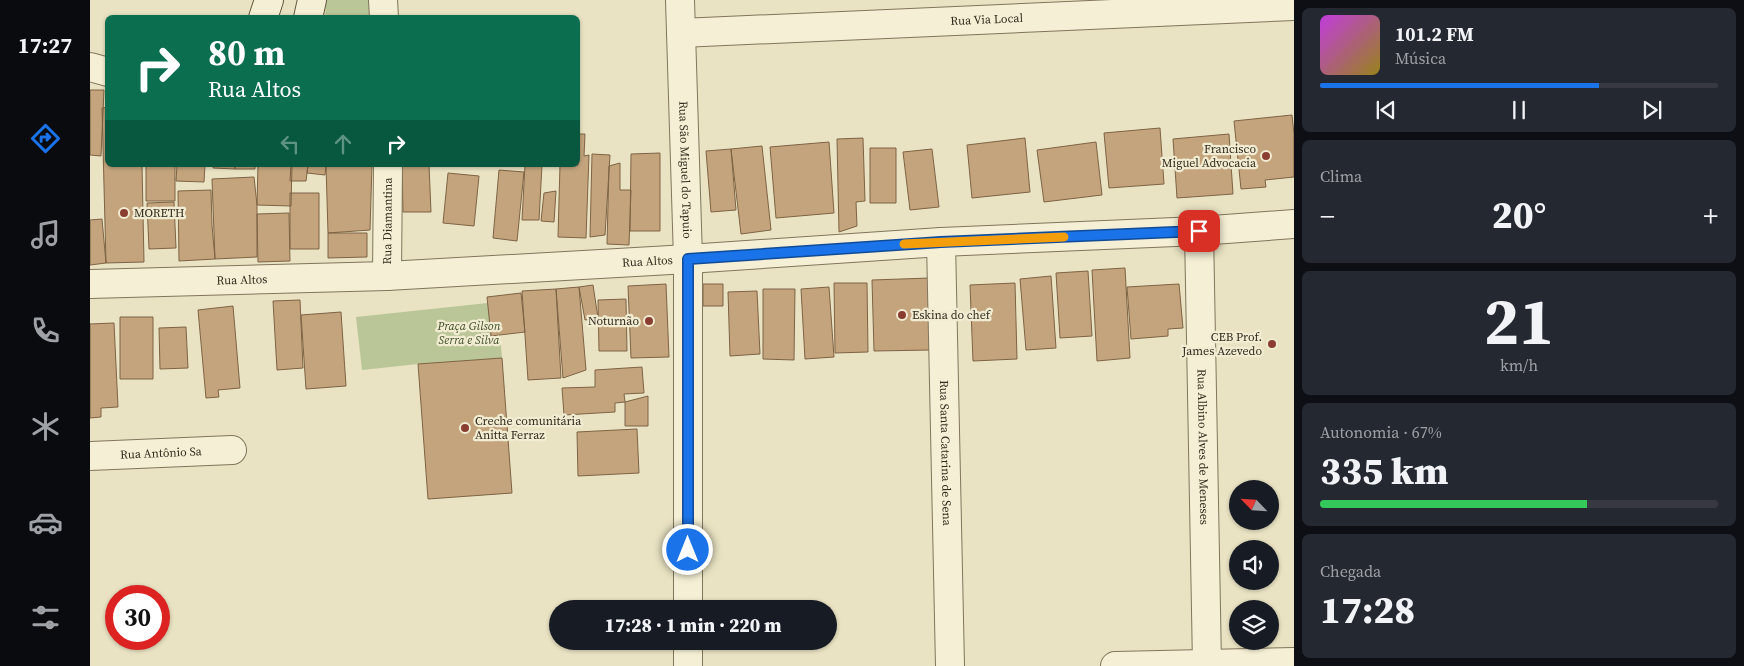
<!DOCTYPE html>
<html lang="pt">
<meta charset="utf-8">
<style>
:root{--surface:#171b24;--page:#242831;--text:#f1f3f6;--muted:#9ea1a6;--line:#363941;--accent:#1a73e8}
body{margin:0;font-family:"Source Serif 4",serif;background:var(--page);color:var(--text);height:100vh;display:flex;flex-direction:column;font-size:19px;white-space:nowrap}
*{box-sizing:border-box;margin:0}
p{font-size:16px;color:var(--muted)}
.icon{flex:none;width:28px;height:28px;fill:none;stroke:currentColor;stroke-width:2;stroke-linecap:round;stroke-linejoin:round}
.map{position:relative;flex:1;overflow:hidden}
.side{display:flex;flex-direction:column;gap:8px;padding:8px;background:#0d0f14;width:450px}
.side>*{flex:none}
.banner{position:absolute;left:15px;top:15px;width:475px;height:152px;border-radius:8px;box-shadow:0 1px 4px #0004;background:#0b6e4f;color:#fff;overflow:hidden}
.needle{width:32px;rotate:295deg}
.controls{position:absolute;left:1139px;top:480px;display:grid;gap:10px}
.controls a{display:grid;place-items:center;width:50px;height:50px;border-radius:50%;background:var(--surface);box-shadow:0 1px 4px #0004;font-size:25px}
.speed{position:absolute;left:15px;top:585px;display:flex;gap:10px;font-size:25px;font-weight:700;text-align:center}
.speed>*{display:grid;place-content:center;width:65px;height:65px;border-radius:50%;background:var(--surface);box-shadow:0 1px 4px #0004;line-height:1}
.speed .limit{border:8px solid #d22;background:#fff;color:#111}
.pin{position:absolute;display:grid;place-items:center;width:42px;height:42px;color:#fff;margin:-21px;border-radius:10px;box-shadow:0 2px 8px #0006}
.me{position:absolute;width:55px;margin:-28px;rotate:0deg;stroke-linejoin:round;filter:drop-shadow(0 0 4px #0008)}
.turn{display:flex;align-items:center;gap:18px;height:105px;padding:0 20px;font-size:22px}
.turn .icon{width:65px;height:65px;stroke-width:2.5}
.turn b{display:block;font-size:35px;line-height:42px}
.lanes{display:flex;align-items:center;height:48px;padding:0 20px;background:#0003;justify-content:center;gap:25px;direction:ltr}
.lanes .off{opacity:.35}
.big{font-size:38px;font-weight:800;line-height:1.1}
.side .widget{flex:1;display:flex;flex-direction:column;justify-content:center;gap:8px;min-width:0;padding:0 18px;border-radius:8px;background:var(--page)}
.side .dial{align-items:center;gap:0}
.dial b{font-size:65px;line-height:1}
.song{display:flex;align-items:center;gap:15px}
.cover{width:60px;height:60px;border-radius:8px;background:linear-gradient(135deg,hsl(290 70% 55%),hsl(50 70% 35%))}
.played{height:5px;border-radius:2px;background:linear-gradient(90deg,var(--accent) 70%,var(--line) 70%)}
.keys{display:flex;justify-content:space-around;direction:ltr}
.heat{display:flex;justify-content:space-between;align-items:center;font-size:28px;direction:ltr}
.charge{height:8px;border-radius:4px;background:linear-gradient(90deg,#34c759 67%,var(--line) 0)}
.trip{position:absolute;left:459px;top:600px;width:288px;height:50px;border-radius:25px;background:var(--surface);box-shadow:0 1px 4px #0004;font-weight:800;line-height:50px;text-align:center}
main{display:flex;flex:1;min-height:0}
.tabs{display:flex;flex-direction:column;width:90px;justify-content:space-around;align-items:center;background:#090b0e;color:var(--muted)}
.tabs .icon{width:35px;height:35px}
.tabs .on{color:var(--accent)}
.tabs b{font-size:22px;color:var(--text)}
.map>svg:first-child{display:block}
.green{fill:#bac698}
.building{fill:#c3a47d;stroke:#7e6344}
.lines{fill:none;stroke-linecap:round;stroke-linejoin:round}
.minor-casing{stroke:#81755c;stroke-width:30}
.tertiary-casing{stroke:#81755c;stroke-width:30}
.secondary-casing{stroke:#63563f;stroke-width:30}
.minor{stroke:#f5f0d5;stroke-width:28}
.tertiary{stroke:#f5f0d5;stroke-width:28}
.secondary{stroke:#f5f0d5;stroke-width:28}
.route-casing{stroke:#114b97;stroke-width:12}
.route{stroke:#1a73e8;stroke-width:9}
.slow{stroke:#f59e0b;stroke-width:9}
.poi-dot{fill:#8a3e32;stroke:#f1ecd2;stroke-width:2}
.labels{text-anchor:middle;stroke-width:4.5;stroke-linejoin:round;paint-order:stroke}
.street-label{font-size:12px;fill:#332b1e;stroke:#f1ecd2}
.poi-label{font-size:12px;fill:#332b1e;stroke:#f1ecd2;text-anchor:end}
.park-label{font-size:12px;font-style:italic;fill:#3e4d27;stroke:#f1ecd2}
</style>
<main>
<nav class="tabs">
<b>17:27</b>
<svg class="icon on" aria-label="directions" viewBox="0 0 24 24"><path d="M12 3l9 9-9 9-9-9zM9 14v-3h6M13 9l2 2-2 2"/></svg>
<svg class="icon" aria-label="music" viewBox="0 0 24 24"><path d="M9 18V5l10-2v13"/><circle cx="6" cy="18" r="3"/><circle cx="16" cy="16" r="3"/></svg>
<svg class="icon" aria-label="phone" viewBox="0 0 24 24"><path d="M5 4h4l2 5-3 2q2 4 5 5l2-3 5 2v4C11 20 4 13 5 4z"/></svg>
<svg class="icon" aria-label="climate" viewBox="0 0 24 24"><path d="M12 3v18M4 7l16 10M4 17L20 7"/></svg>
<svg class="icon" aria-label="car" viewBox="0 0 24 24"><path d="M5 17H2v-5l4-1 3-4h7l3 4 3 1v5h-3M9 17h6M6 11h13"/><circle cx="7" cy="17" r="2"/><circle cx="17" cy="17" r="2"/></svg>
<svg class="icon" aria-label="filters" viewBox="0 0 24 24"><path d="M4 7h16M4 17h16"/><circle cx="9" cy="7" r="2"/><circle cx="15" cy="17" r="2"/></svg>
</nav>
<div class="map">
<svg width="1204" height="666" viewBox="0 0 1204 666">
<rect width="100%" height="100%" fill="#e9e3c3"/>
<path class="green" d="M 236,0 L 283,0 L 283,17 L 235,18 Z
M 407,302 L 412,358 L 328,364 L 272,370 L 266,317 Z"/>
<path class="building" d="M 0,90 L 14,90 L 11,156 L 0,155 Z
M 18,107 L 18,165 L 52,165 L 54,262 L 16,263 L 12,108 Z
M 1202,115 L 1204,134 L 1204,177 L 1175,180 L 1176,187 L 1151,189 L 1144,121 Z
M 1070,128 L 1074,184 L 1019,188 L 1014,133 Z
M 488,134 L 495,134 L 494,156 L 499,155 L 496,238 L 468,237 L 470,165 L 488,165 Z
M 1139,134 L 1143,194 L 1087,198 L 1083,139 Z
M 773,138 L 775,201 L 766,202 L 767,226 L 749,232 L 747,139 Z
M 935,138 L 940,192 L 882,198 L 877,145 Z
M 739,142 L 744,213 L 686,218 L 680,147 Z
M 1006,142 L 1012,195 L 954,202 L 947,150 Z
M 672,146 L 681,230 L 651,234 L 641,149 Z
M 780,148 L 806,148 L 806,203 L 780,203 Z
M 641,149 L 646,210 L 621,212 L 616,151 Z
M 842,149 L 849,207 L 820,210 L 813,152 Z
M 570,153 L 570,231 L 540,231 L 541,154 Z
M 502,154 L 520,155 L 515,235 L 500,237 Z
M 530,163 L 530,190 L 541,190 L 539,245 L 517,244 L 519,166 Z
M 56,165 L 85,165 L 85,201 L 56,201 Z
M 87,165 L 115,165 L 114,182 L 86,181 Z
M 124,165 L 145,165 L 145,169 L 123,168 Z
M 145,165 L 165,165 L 165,169 L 145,169 Z
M 168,165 L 202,165 L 201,206 L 167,205 Z
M 201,165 L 218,165 L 216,181 L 200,181 Z
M 218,165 L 236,165 L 235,175 L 217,173 Z
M 236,165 L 282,165 L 280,230 L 238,233 Z
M 312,165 L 339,165 L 341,212 L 313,212 Z
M 435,165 L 452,165 L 449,220 L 432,220 Z
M 409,170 L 434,172 L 427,241 L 403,238 Z
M 358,173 L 389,176 L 384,226 L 353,223 Z
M 164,177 L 167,205 L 167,257 L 125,259 L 122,179 Z
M 121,190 L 122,225 L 125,259 L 89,261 L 88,191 Z
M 466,191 L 464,222 L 451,221 L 454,193 Z
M 200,193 L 229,193 L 229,249 L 200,249 Z
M 84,202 L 86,248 L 59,249 L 57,203 Z
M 199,213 L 200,261 L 168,262 L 167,214 Z
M 12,219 L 16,263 L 0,265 L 0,220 Z
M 238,233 L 277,233 L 277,257 L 238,258 Z
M 1035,268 L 1040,358 L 1007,361 L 1002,270 Z
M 998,271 L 1002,336 L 970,338 L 966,273 Z
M 961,276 L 966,348 L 936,350 L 930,279 Z
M 840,278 L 841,350 L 784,351 L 782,280 Z
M 744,283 L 777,283 L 778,352 L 745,353 Z
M 925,283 L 927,359 L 883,361 L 880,285 Z
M 576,284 L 579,357 L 541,358 L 538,286 Z
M 613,284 L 633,284 L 633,306 L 613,306 Z
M 1089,284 L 1093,328 L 1078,329 L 1078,336 L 1041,339 L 1037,287 Z
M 503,285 L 508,318 L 495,320 L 489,287 Z
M 489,287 L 496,370 L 473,378 L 466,289 Z
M 739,287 L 744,357 L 715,359 L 711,289 Z
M 466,289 L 471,378 L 438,380 L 432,291 Z
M 673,289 L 705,289 L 704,360 L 673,359 Z
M 667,291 L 670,354 L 640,356 L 638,292 Z
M 431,293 L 435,332 L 401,336 L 397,297 Z
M 536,299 L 537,351 L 509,351 L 508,300 Z
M 210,300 L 213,368 L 187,370 L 183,301 Z
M 143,306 L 150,388 L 128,390 L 129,397 L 116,398 L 108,310 Z
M 251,312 L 256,386 L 216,389 L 211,315 Z
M 30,317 L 63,317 L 63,379 L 30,379 Z
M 24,323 L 28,407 L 11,408 L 11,417 L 0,418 L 0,324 Z
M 96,327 L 98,368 L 70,369 L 69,328 Z
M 412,358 L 422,493 L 338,499 L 328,364 Z
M 552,367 L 554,393 L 534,394 L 535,402 L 525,403 L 525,412 L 474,415 L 472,388 L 505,387 L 505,370 Z
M 558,396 L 558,426 L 535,426 L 535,402 Z
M 547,429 L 549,473 L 488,476 L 487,432 Z"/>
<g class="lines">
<g class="minor-casing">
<g id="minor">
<path id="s1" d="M 590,0 L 598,259 L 598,609"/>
<path id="s2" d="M 591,33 L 1204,6"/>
<path id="s3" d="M 1109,231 L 1117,664"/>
<path id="s4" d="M 851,242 L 860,666"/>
<path id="s5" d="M 0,456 L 142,450"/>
<path d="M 598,666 L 598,641"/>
<path d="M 1025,666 L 1204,662"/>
</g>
</g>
<g class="tertiary-casing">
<g id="tertiary">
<path d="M 293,0 L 294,18"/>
<path d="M 0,67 L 18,72"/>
<path id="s6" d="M 297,276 L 298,165"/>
<path id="s7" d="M 0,284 L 297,276 L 598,259 L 851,242 L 1109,231 L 1204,224"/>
</g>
</g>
<g class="secondary-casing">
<path id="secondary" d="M 173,18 L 179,0
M 218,18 L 222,0"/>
</g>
<use href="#minor" class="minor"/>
<use href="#tertiary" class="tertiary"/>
<use href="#secondary" class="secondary"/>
</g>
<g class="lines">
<g class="route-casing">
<path id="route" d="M 598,550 L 598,259 L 851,242 L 1109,231"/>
</g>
<use href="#route" class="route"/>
<path class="slow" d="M 814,244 L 974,237"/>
</g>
<g class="poi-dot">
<circle cx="1176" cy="156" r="5"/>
<circle cx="34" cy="213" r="5"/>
<circle cx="812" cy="315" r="5"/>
<circle cx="559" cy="321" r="5"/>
<circle cx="1182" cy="344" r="5"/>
<circle cx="375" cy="428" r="5"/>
</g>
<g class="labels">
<g class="street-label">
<text dy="4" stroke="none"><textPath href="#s2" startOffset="306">Rua Via Local</textPath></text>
<text dy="4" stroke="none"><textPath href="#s1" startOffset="170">Rua São Miguel do Tapuio</textPath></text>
<text dy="4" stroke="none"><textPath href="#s6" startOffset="55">Rua Diamantina</textPath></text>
<text dy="4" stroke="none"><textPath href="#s7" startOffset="558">Rua Altos</textPath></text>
<text dy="4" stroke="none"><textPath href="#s7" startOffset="152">Rua Altos</textPath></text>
<text dy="4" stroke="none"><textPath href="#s3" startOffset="216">Rua Albino Alves de Meneses</textPath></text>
<text dy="4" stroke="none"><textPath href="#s5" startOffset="71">Rua Antônio Sa</textPath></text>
<text dy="4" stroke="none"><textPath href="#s4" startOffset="211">Rua Santa Catarina de Sena</textPath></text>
</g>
<g class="poi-label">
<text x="1166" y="153">Francisco<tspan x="1166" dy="14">Miguel Advocacia</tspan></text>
<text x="44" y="217" text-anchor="start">MORETH</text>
<text x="822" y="319" text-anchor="start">Eskina do chef</text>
<text x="549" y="325">Noturnão</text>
<text x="1172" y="341">CEB Prof.<tspan x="1172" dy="14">James Azevedo</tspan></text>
<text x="385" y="425" text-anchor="start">Creche comunitária<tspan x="385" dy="14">Anitta Ferraz</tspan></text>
</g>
<g class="park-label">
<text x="379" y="330">Praça Gilson<tspan x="379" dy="14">Serra e Silva</tspan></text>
</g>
</g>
</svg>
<div class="controls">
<a><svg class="needle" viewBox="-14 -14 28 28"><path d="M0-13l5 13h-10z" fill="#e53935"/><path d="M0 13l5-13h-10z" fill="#9ea1a6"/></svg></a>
<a><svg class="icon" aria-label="sound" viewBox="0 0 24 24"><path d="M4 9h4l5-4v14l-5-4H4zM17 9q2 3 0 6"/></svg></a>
<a><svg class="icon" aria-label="layers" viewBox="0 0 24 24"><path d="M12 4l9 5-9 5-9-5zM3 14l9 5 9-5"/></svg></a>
</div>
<div class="speed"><div class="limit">30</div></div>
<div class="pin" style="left:1109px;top:231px;background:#d93025"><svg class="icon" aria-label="arrive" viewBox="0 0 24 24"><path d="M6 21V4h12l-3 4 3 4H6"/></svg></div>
<svg class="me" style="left:598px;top:550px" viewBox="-20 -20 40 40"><circle r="17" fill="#1a73e8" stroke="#fff" stroke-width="3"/><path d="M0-11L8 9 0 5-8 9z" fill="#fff"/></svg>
<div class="trip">17:28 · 1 min · 220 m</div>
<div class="banner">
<div class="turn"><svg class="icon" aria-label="right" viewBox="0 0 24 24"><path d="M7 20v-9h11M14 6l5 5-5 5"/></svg><div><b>80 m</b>Rua Altos</div></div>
<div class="lanes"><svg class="icon off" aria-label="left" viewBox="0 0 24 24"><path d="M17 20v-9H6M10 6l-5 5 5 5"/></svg><svg class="icon off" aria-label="ahead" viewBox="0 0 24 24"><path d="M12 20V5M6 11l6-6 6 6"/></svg><svg class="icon" aria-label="right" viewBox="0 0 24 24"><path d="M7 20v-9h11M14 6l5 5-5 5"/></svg></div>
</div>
</div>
<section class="side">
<div class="widget">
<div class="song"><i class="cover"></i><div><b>101.2 FM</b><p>Música</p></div></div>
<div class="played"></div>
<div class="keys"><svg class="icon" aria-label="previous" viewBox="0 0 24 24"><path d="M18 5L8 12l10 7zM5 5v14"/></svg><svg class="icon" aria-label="pause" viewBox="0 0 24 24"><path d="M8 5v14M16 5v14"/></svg><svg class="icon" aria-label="next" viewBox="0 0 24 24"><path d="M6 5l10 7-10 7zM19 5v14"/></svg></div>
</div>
<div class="widget"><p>Clima</p>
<div class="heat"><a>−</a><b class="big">20°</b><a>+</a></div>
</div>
<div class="widget dial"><b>21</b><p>km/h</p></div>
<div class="widget"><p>Autonomia · 67%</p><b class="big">335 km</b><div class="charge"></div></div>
<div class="widget"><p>Chegada</p><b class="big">17:28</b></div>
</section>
</main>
